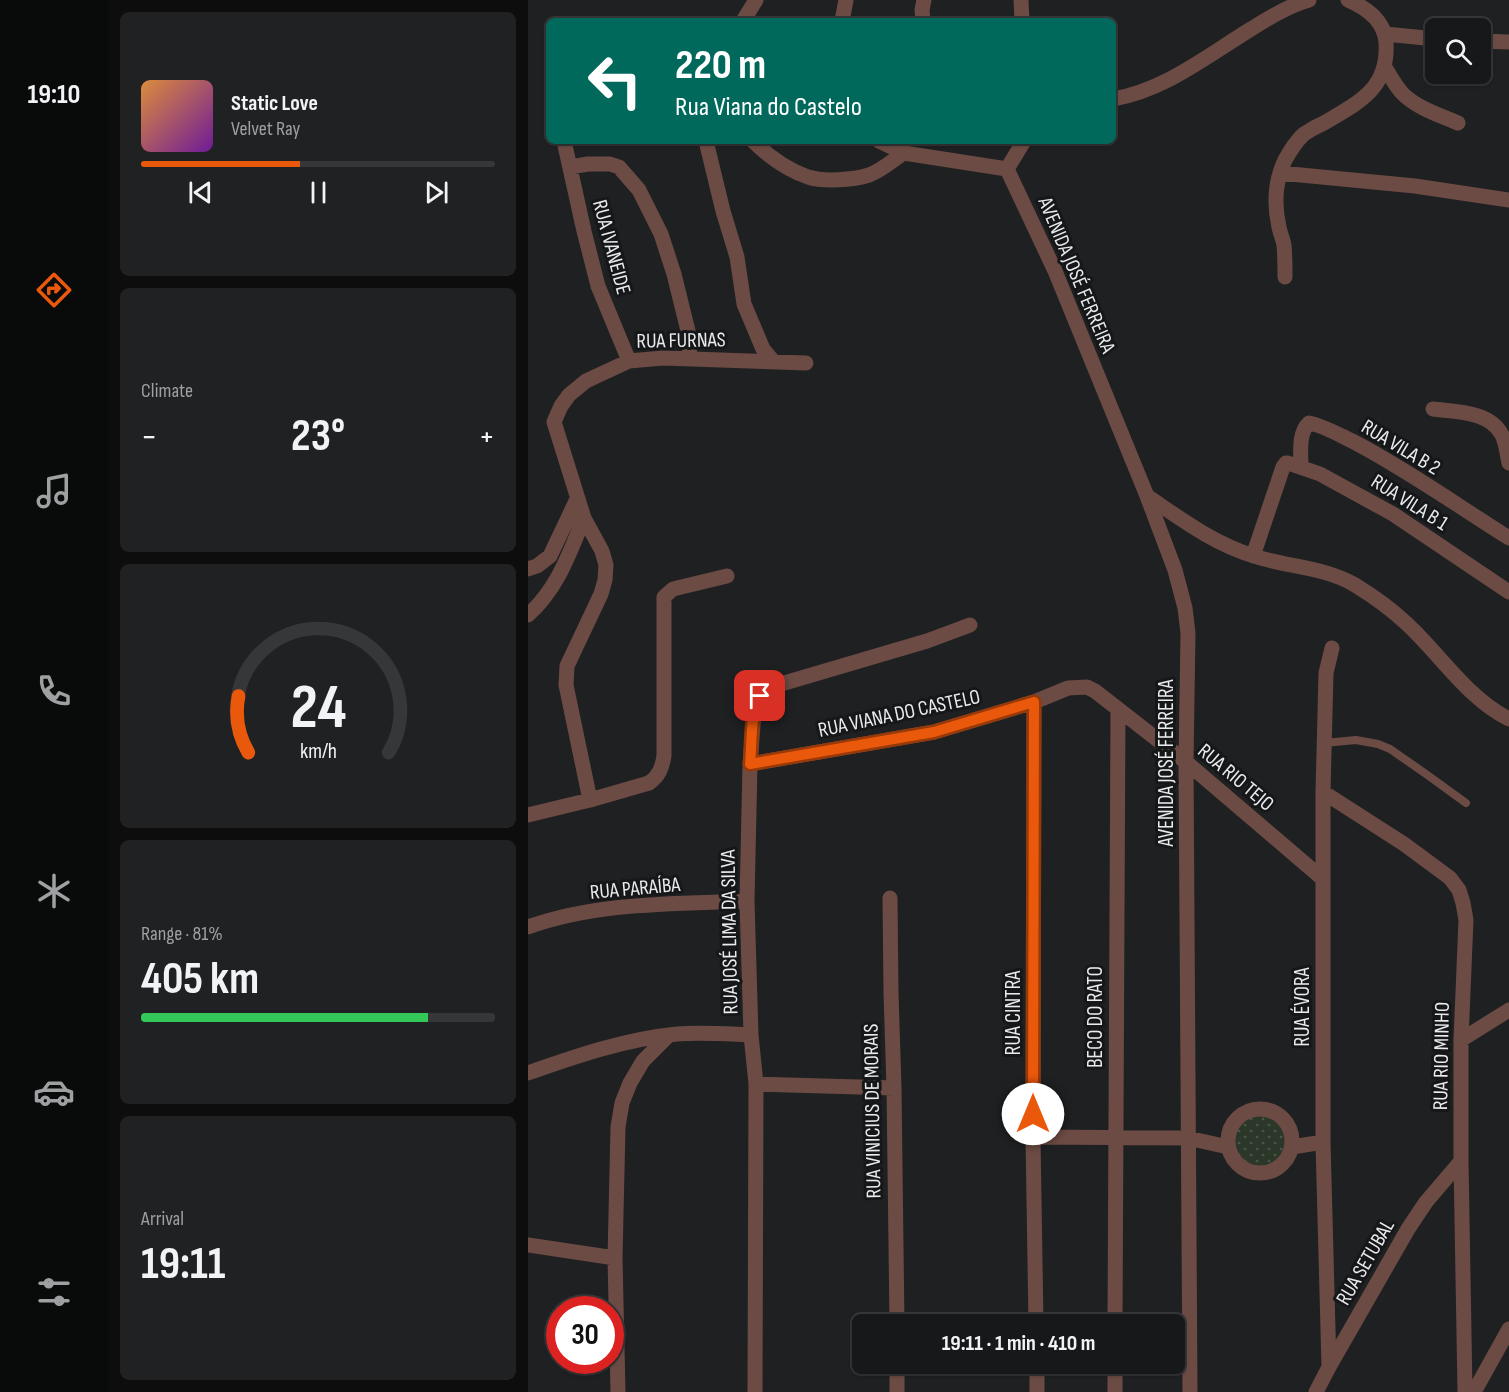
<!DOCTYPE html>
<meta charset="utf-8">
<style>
:root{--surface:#17181a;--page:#202123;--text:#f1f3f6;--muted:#9ea0a2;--line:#363739;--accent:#ea580c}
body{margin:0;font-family:"Sofia Sans Condensed",sans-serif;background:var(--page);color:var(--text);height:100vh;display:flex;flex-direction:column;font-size:22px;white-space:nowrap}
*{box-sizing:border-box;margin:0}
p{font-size:20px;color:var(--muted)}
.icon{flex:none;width:33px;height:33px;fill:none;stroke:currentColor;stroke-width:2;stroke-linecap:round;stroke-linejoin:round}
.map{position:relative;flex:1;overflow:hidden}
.details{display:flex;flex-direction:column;gap:12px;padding:12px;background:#0d0d0e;width:420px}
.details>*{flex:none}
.top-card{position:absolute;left:18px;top:18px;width:570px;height:126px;border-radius:9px;box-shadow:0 2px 4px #0004,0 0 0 2px var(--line);background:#00695c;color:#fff;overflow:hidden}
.buttons{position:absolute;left:897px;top:18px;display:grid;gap:12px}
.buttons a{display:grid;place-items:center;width:66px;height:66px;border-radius:9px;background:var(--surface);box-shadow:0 2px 4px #0004,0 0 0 2px var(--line);font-size:30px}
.speed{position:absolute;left:18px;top:1296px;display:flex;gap:12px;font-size:30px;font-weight:700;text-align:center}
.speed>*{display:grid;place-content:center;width:78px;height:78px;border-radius:50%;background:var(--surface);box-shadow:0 2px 4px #0004,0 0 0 2px var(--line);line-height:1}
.speed .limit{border:9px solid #d22;background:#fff;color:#111}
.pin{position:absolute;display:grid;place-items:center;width:51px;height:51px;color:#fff;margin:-26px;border-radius:12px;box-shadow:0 3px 9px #0006}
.me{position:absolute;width:66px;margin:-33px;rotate:0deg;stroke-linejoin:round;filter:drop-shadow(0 0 4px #0008)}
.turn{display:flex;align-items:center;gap:21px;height:126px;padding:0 30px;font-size:27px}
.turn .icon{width:78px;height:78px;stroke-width:2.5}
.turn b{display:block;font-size:42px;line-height:51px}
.big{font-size:45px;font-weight:700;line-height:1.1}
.details .tile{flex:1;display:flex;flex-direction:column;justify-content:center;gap:9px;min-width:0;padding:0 21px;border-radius:9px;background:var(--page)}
.details .dial{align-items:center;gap:0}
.dial svg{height:156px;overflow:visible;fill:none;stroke:var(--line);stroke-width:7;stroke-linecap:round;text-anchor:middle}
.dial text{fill:var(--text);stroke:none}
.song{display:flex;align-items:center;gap:18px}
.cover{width:72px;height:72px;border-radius:9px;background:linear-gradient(135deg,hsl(30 70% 55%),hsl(280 70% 35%))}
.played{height:6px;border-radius:3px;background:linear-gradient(90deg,var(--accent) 45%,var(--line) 45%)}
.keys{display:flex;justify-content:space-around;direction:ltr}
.heat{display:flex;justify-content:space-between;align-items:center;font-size:33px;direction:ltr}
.charge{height:9px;border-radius:4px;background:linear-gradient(90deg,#34c759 81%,var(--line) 0)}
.trip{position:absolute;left:324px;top:1314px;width:333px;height:60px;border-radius:9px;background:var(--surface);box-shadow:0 2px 4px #0004,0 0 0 2px var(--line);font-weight:700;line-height:60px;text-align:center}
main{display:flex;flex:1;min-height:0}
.tab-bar{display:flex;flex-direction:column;width:108px;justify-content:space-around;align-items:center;background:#090a0a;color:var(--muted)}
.tab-bar .icon{width:42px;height:42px}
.tab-bar .current{color:var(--accent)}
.tab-bar b{font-size:27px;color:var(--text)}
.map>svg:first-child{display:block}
.park{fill:url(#park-dots)}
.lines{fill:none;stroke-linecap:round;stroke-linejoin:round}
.lane{stroke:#6c4b44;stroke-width:8}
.street{stroke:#6c4b44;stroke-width:15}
.route-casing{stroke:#983908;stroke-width:15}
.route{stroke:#ea580c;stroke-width:10}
.labels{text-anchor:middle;stroke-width:6;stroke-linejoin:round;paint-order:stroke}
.street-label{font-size:21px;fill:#eaebed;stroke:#161719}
</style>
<main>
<nav class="tab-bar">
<b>19:10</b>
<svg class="icon current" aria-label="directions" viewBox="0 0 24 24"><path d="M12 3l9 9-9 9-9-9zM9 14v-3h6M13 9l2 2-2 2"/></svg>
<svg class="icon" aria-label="music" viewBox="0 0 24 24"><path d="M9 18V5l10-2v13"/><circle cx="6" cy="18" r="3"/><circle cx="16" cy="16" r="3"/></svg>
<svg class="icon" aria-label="phone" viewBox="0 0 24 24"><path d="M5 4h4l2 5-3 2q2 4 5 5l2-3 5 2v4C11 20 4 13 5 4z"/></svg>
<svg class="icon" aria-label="climate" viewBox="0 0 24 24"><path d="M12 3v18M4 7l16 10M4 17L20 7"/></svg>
<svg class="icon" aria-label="car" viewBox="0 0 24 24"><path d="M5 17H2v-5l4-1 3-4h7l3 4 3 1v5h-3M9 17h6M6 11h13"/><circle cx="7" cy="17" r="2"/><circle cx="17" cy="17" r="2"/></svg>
<svg class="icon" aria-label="filters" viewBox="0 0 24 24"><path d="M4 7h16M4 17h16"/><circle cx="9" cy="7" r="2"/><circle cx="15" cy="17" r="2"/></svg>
</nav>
<section class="details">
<div class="tile">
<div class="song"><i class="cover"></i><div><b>Static Love</b><p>Velvet Ray</p></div></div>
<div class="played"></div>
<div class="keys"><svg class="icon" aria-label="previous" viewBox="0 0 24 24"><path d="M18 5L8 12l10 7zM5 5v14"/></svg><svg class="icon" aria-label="pause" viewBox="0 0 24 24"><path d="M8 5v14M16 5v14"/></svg><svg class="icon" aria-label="next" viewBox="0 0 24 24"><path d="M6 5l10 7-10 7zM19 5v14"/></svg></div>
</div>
<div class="tile"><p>Climate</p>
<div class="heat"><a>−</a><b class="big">23°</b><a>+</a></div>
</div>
<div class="tile dial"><svg viewBox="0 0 100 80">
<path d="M14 69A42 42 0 1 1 86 69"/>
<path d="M14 69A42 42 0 0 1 9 40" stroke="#ea580c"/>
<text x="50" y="56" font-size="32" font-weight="700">24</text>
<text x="50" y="72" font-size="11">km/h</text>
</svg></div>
<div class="tile"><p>Range · 81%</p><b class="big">405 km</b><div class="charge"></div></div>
<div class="tile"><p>Arrival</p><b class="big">19:11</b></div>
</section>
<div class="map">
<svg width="981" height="1392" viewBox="0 0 981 1392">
<defs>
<pattern id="park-dots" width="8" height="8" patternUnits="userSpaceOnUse" patternTransform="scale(1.5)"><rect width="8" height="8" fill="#2b3729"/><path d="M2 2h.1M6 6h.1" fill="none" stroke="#4a5448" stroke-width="1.8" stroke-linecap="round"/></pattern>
</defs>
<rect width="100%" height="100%" fill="#1f2022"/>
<path class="park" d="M705 1142a28 28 0 1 1 56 0a28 28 0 1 1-56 0Z"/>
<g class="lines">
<path class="lane" d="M 796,743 L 828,740 L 850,744 L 862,749 L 898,774 L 938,803"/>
<path class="street" d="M 493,0 L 494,21
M 215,21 L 228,0
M 314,21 L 318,0
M 395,21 L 394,10 L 396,0
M 857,34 L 908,39
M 952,41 L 981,42
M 856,66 C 862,75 867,86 875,94 C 889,108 911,115 930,123
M 585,99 C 637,90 679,56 723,29 C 741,18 760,6 781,0
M 36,141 L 56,231 L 70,286 L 101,361
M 178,141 L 195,211 L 209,257 L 216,304 L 235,349 L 246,362
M 225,141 C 240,156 260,170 280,177 C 296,182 325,180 341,175 C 353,171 365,160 376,153
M 351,141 L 376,153 L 479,169 L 496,141
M 42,167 L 60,164 L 82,164 L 91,167 L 111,190 L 133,234 L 146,274 L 162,339 L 161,359
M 479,169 L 527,271 L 619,496 L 647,570 L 657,608 L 660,633 L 658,762 L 662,1392
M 752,173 L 887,186 L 981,200
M 757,277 C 757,266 757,256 756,245 C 755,239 752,233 751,227 C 746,205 747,181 757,160 C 762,151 768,141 776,134 C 782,130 789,126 796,123 C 831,102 861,89 858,42 C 856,20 839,8 820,0
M 905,409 C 928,412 962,411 974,435 C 978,443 979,454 981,463
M 773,467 C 773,453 770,433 781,423 C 797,426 813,436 828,443 C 881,471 930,506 981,538
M 619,496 C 653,519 686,544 726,556 C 758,567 797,567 827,585 C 845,596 862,608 878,623 C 911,653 940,699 981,719
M 725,556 L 755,467 L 758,463 L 760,463 L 792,474 L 865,514 L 981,592
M 0,569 L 9,566 L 22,556 L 49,499
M 0,615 C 30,588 41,554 56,518
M 506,702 L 505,1137 L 508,1324
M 222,764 L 406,732 L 506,702 L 540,688 L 559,687 L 567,691 L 658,762 L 795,879
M 795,792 L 876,844 L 922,878 L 931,890 L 935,903 L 938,920 L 933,1040 L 933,1161 L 937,1392
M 62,800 L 121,783 C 131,776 134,768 136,756 L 136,597 L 145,589 L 199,576
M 0,815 L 62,800 L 38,685 L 39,666 L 73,594 L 77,580 L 78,565 L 74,551 L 56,518 L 26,422 L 33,406 L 41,395 L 58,381 L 101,361 L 135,358 L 278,363
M 362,898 L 363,993 L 366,1088 L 369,1324
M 0,927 C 70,902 146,904 219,901
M 933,1040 L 981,1010
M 0,1073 C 48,1056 98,1039 149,1034 C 173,1032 199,1034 223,1035
M 228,1084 L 366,1088
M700 1141a32 32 0 1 1 64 0a32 32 0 1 1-64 0Z
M 505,1137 L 660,1138 L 700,1147
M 764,1147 L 795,1142
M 0,1245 L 87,1258
M 587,1324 L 590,710
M 369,1364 L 369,1392
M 509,1364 L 509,1392
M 801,1367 L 795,1142 L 795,792 L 798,673 L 804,648
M 90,1392 L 87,1258 L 90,1127 L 94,1103 L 102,1083 L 115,1061 L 141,1035
M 227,1392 L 228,1084 L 223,1035 L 219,901 L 222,764 L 226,713 L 228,703 L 232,696 L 242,688 L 253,684 L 399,641 L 442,625
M 587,1392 L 587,1364
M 788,1392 L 801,1367 L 880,1229 L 898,1202 L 933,1161
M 946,1392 L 981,1329"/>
</g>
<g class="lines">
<g class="route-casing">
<path id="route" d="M 232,696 C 222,714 224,744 222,764 L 406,732 L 506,702 L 505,1114"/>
</g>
<use href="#route" class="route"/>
</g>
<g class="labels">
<g class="street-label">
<text transform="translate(84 247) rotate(75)" y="7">RUA IVANEIDE</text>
<text transform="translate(549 275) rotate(67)" y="7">AVENIDA JOSÉ FERREIRA</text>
<text transform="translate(153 340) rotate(-1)" y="7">RUA FURNAS</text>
<text transform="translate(873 447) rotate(31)" y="7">RUA VILA B 2</text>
<text transform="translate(882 502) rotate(32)" y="7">RUA VILA B 1</text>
<text transform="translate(371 713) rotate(-12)" y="7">RUA VIANA DO CASTELO</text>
<text transform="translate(638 763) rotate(-90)" y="7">AVENIDA JOSÉ FERREIRA</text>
<text transform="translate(708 777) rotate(40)" y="7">RUA RIO TEJO</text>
<text transform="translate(107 888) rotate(-5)" y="7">RUA PARAÍBA</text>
<text transform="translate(201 932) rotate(-91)" y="7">RUA JOSÉ LIMA DA SILVA</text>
<text transform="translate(774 1007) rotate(-90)" y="7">RUA ÉVORA</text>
<text transform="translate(485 1013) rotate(-90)" y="7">RUA CINTRA</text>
<text transform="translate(567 1017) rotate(-90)" y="7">BECO DO RATO</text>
<text transform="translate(913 1056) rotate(-89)" y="7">RUA RIO MINHO</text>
<text transform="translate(344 1111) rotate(-91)" y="7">RUA VINICIUS DE MORAIS</text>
<text transform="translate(837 1262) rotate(-60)" y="7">RUA SETUBAL</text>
</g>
</g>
</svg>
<div class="buttons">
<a><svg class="icon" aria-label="search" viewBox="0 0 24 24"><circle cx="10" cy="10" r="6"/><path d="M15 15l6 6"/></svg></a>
</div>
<div class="speed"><div class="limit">30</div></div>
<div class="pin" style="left:232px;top:696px;background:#d93025"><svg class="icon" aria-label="arrive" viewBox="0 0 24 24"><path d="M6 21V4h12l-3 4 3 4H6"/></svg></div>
<svg class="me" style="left:505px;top:1114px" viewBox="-20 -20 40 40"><circle r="19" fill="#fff"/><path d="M0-13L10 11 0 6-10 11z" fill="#ea580c"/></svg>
<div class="trip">19:11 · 1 min · 410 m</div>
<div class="top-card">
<div class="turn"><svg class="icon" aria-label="left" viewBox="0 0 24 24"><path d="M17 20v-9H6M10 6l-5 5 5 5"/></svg><div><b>220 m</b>Rua Viana do Castelo</div></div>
</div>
</div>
</main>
